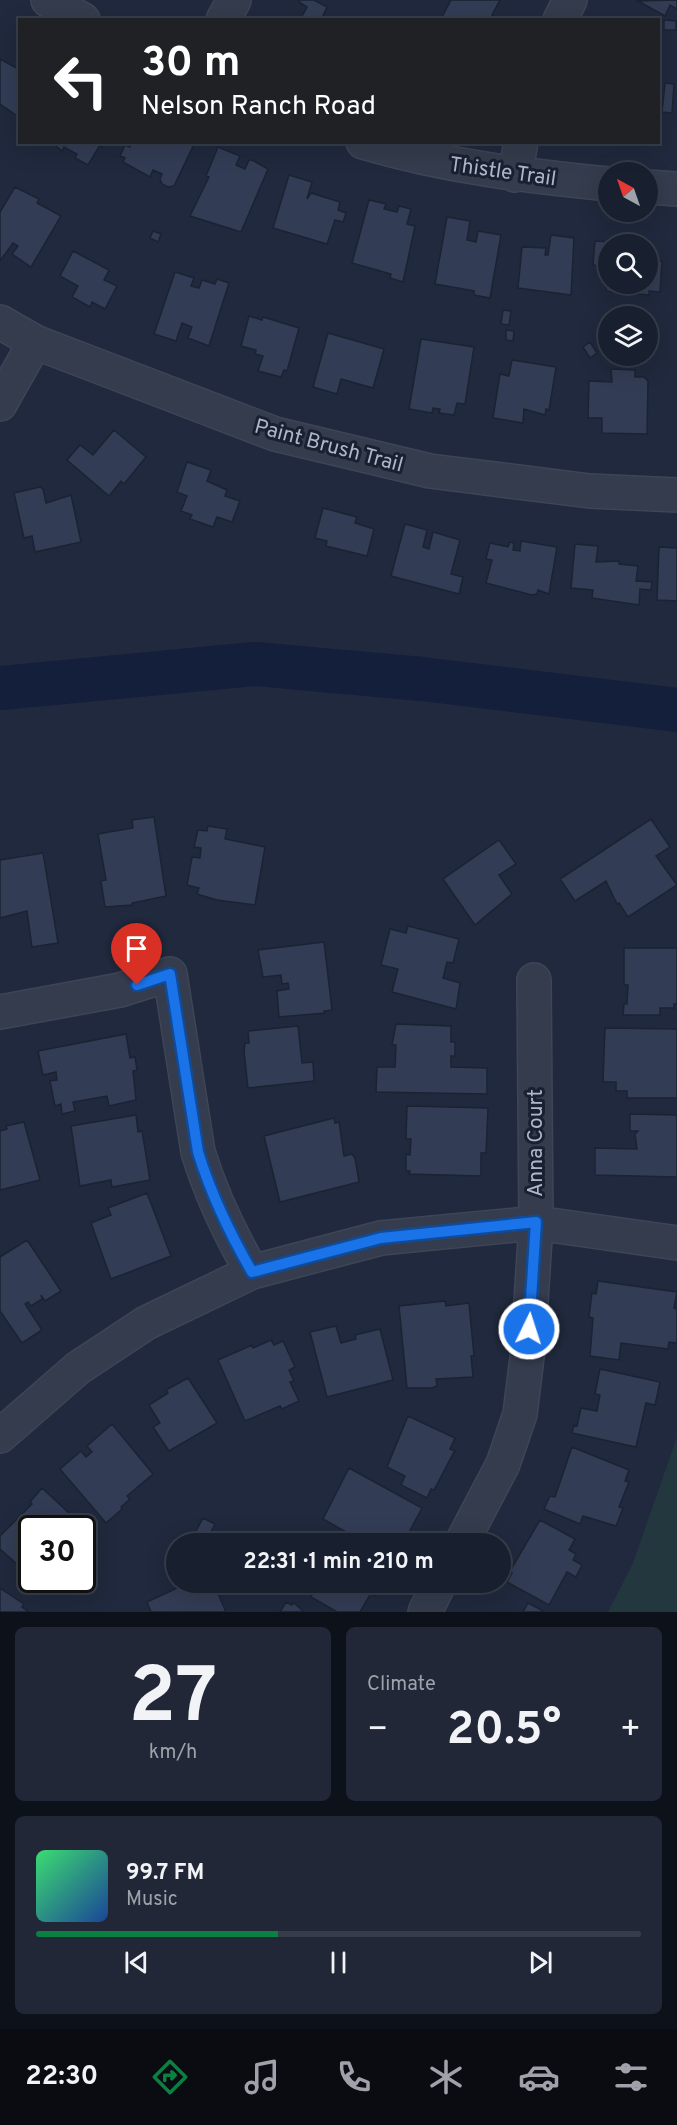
<!DOCTYPE html>
<meta charset="utf-8">
<style>
:root{--surface:#181f2e;--page:#212736;--text:#f1f3f6;--muted:#9fa2aa;--line:#363d4a;--accent:#0b8043}
body{margin:0;font-family:Overpass,sans-serif;background:var(--page);color:var(--text);height:100vh;display:flex;flex-direction:column;font-size:22px;white-space:nowrap}
*{box-sizing:border-box;margin:0}
p{font-size:20px;color:var(--muted)}
.icon{flex:none;width:33px;height:33px;fill:none;stroke:currentColor;stroke-width:2;stroke-linecap:round;stroke-linejoin:round}
.map{position:relative;height:1612px;overflow:hidden}
.drawer{display:flex;flex-direction:column;gap:15px;padding:15px;background:#0d1119;flex:1}
.drawer>*{flex:none}
.hud{position:absolute;left:18px;top:18px;width:642px;height:126px;border-radius:0px;box-shadow:0 6px 24px #0002,0 0 0 2px var(--line);background:#202124;color:#fff;overflow:hidden}
.needle{width:39px;rotate:320deg}
.tools{position:absolute;left:598px;top:162px;display:grid;gap:12px}
.tools a{display:grid;place-items:center;width:60px;height:60px;border-radius:50%;background:var(--surface);box-shadow:0 6px 24px #0002,0 0 0 2px var(--line);font-size:30px}
.speed{position:absolute;left:18px;top:1515px;display:flex;gap:12px;font-size:30px;font-weight:700;text-align:center}
.speed>*{display:grid;place-content:center;width:78px;height:78px;border-radius:50%;background:var(--surface);box-shadow:0 6px 24px #0002,0 0 0 2px var(--line);line-height:1}
.speed .limit{border:3px solid #111;border-radius:9px;background:#fff;color:#111}
.pin{position:absolute;display:grid;place-items:center;width:51px;height:51px;color:#fff;margin:-62px -26px;border-radius:50% 50% 50% 0;rotate:-45deg;box-shadow:0 0 6px #0007}
.pin .icon{rotate:45deg}
.me{position:absolute;width:66px;margin:-33px;rotate:4deg;stroke-linejoin:round;filter:drop-shadow(0 0 4px #0008)}
.turn{display:flex;align-items:center;gap:21px;height:126px;padding:0 24px;font-size:27px}
.turn .icon{width:78px;height:78px;stroke-width:2.5}
.turn b{display:block;font-size:42px;line-height:51px}
.big{font-size:45px;font-weight:700;line-height:1.1}
.drawer .widget{flex:1;display:flex;flex-direction:column;justify-content:center;gap:9px;min-width:0;padding:0 21px;border-radius:9px;background:var(--page)}
.drawer .dial{align-items:center;gap:0}
.dial b{font-size:78px;line-height:1}
.song{display:flex;align-items:center;gap:18px}
.cover{width:72px;height:72px;border-radius:9px;background:linear-gradient(135deg,hsl(140 70% 55%),hsl(220 70% 35%))}
.played{height:6px;border-radius:3px;background:linear-gradient(90deg,var(--accent) 40%,var(--line) 40%)}
.keys{display:flex;justify-content:space-around;direction:ltr}
.heat{display:flex;justify-content:space-between;align-items:center;font-size:33px;direction:ltr}
.drawer .tiles{flex:1;display:grid;gap:15px;grid-template-columns:1fr 1fr}
.widget:last-child{grid-column:span 2}
.trip{position:absolute;left:166px;top:1533px;width:345px;height:60px;border-radius:30px;background:var(--surface);box-shadow:0 6px 24px #0002,0 0 0 2px var(--line);font-weight:700;line-height:60px;text-align:center}
.tab-bar{display:flex;height:96px;justify-content:space-around;align-items:center;background:#0a0c12;color:var(--muted)}
.tab-bar .icon{width:42px;height:42px}
.tab-bar .selected{color:var(--accent)}
.tab-bar b{font-size:27px;color:var(--text)}
.map>svg:first-child{display:block}
.green{fill:#22373e}
.lines{fill:none;stroke-linecap:round;stroke-linejoin:round}
.river{stroke:#131f3b;stroke-width:44}
.building{fill:#323c54;stroke:#1b2333;stroke-width:1.5}
.minor-casing{stroke:#3d4556;stroke-width:36}
.minor{stroke:#343c4d;stroke-width:33}
.route-casing{stroke:#114b97;stroke-width:15}
.route{stroke:#1a73e8;stroke-width:10}
.labels{text-anchor:middle;stroke-width:6;stroke-linejoin:round;paint-order:stroke}
.street-label{font-size:21px;fill:#afb6c9;stroke:#192131}
</style>
<div class="map">
<svg width="677" height="1612" viewBox="0 0 677 1612">
<rect width="100%" height="100%" fill="#20293d"/>
<path class="green" d="M 677,1437 L 677,1612 L 608,1612 L 633,1563 Z"/>
<g class="lines">
<path class="river" d="M 0,688 L 255,664 L 422,679 L 677,710"/>
</g>
<path class="building" d="M 300,0 L 314,0 L 327,7 L 322,18 L 325,20 L 300,20 L 307,7 L 299,2 Z
M 451,0 L 500,0 L 492,15 L 502,20 L 441,19 Z
M 677,0 L 677,9 L 670,5 L 665,16 L 638,1 Z
M 664,20 L 676,21 L 676,30 L 664,30 Z
M 0,59 L 20,70 L 20,113 L 16,115 L 0,104 Z
M 665,83 L 674,84 L 672,113 L 662,112 Z
M 51,142 L 105,142 L 102,147 L 100,145 L 88,165 L 75,158 L 77,154 L 64,147 L 62,151 Z
M 132,142 L 195,142 L 174,186 L 168,187 L 162,184 L 160,179 L 162,174 L 153,170 L 150,177 L 123,162 L 125,158 L 120,156 L 125,145 L 130,147 Z
M 218,147 L 240,156 L 236,165 L 245,169 L 249,160 L 252,160 L 268,169 L 241,232 L 190,216 L 209,177 L 206,176 Z
M 289,175 L 312,182 L 307,199 L 311,193 L 340,202 L 338,210 L 346,213 L 343,222 L 335,220 L 327,244 L 273,228 Z
M 15,187 L 39,199 L 37,203 L 61,216 L 31,267 L 12,254 L 18,246 L 13,243 L 0,261 L 0,212 Z
M 369,200 L 386,204 L 384,209 L 397,212 L 399,206 L 411,209 L 407,224 L 415,226 L 403,282 L 390,278 L 391,274 L 352,263 Z
M 447,217 L 470,221 L 467,240 L 476,242 L 478,231 L 501,235 L 490,298 L 474,295 L 474,291 L 435,284 Z
M 153,231 L 161,234 L 158,242 L 150,238 Z
M 551,235 L 574,238 L 571,295 L 518,288 L 522,247 L 546,248 L 545,255 L 548,255 Z
M 609,239 L 629,241 L 629,244 L 609,244 L 609,284 L 648,284 L 648,253 L 649,253 L 649,259 L 662,261 L 660,292 L 649,291 L 649,295 L 606,291 L 608,267 L 593,265 L 595,241 L 609,242 Z
M 73,251 L 109,270 L 104,280 L 117,286 L 105,309 L 92,302 L 90,307 L 72,297 L 78,286 L 60,276 Z
M 175,272 L 194,278 L 191,286 L 199,288 L 202,280 L 215,284 L 217,279 L 229,283 L 209,346 L 188,338 L 192,327 L 182,323 L 176,341 L 154,334 Z
M 503,310 L 511,311 L 509,325 L 501,324 Z
M 249,316 L 262,320 L 263,317 L 299,328 L 287,371 L 284,370 L 281,377 L 258,371 L 263,356 L 255,354 L 256,350 L 241,346 Z
M 506,330 L 514,331 L 513,341 L 506,340 Z
M 328,333 L 384,349 L 373,388 L 341,379 L 337,394 L 313,387 Z
M 421,339 L 474,347 L 465,404 L 457,403 L 454,415 L 439,413 L 440,409 L 433,408 L 432,413 L 409,409 Z
M 590,342 L 597,353 L 590,358 L 583,347 Z
M 512,360 L 556,367 L 549,410 L 546,409 L 545,415 L 524,409 L 523,423 L 493,418 L 500,374 L 509,376 Z
M 611,369 L 635,370 L 635,377 L 644,377 L 648,381 L 647,434 L 602,433 L 602,418 L 588,418 L 589,381 L 612,382 Z
M 114,430 L 146,457 L 124,484 L 121,481 L 109,496 L 67,460 L 80,445 L 93,455 Z
M 187,462 L 211,470 L 207,481 L 227,490 L 225,496 L 240,501 L 232,522 L 217,517 L 213,527 L 190,519 L 192,515 L 181,511 L 187,496 L 177,492 Z
M 40,487 L 43,489 L 46,503 L 71,495 L 81,542 L 35,552 L 32,536 L 24,538 L 14,493 Z
M 323,508 L 357,517 L 355,523 L 374,529 L 367,556 L 326,546 L 327,541 L 315,538 Z
M 405,524 L 427,530 L 423,547 L 429,549 L 433,532 L 460,540 L 451,574 L 463,577 L 459,594 L 391,576 Z
M 521,541 L 557,547 L 549,594 L 538,590 L 537,594 L 532,595 L 486,583 L 492,560 L 486,559 L 490,543 L 508,547 L 510,542 L 514,543 L 513,550 L 520,551 Z
M 575,544 L 598,546 L 596,562 L 619,561 L 619,564 L 638,566 L 636,581 L 652,582 L 651,590 L 640,589 L 639,605 L 592,598 L 593,590 L 571,588 Z
M 659,547 L 677,548 L 677,601 L 657,600 Z
M 154,817 L 166,896 L 132,903 L 132,905 L 105,907 L 101,881 L 106,880 L 98,834 L 133,828 L 132,820 Z
M 651,819 L 670,847 L 656,856 L 677,885 L 628,917 L 619,903 L 617,904 L 606,881 L 575,901 L 560,879 Z
M 208,826 L 227,829 L 225,839 L 265,847 L 255,905 L 217,900 L 197,894 L 199,888 L 187,885 L 192,857 L 200,858 L 201,848 L 194,847 L 198,830 L 207,831 Z
M 499,840 L 516,864 L 499,875 L 512,894 L 475,925 L 443,879 Z
M 43,853 L 58,943 L 32,947 L 27,911 L 0,918 L 0,860 Z
M 408,926 L 459,939 L 453,963 L 447,962 L 443,978 L 460,983 L 456,1009 L 392,992 L 398,969 L 381,965 L 390,929 L 406,933 Z
M 324,942 L 332,1010 L 324,1011 L 325,1013 L 279,1017 L 277,991 L 289,989 L 288,983 L 282,984 L 281,975 L 263,977 L 258,950 Z
M 624,948 L 677,948 L 677,1004 L 674,1004 L 674,1008 L 660,1008 L 660,1015 L 623,1015 L 624,1004 L 627,1004 L 628,985 L 624,985 Z
M 396,1024 L 451,1026 L 451,1042 L 455,1042 L 455,1056 L 451,1056 L 451,1067 L 487,1068 L 487,1094 L 376,1092 L 377,1067 L 395,1067 L 396,1045 L 392,1045 Z
M 298,1026 L 302,1063 L 313,1062 L 314,1081 L 248,1088 L 244,1051 L 245,1043 L 249,1043 L 248,1031 Z
M 605,1028 L 677,1029 L 677,1098 L 627,1098 L 627,1091 L 616,1091 L 616,1082 L 603,1082 Z
M 126,1034 L 130,1058 L 135,1057 L 137,1070 L 133,1071 L 136,1100 L 109,1106 L 107,1096 L 73,1102 L 75,1111 L 62,1114 L 61,1104 L 55,1106 L 50,1081 L 57,1080 L 56,1072 L 43,1075 L 38,1051 Z
M 407,1106 L 488,1108 L 486,1153 L 481,1153 L 481,1176 L 409,1174 L 410,1171 L 406,1171 L 406,1154 L 410,1155 L 411,1139 L 406,1139 Z
M 630,1114 L 677,1115 L 677,1177 L 595,1175 L 595,1148 L 637,1149 L 635,1134 L 638,1131 L 630,1131 Z
M 136,1115 L 138,1132 L 142,1131 L 150,1180 L 112,1187 L 111,1180 L 80,1186 L 71,1126 Z
M 334,1118 L 335,1123 L 339,1122 L 344,1156 L 352,1154 L 355,1158 L 359,1182 L 280,1202 L 264,1136 Z
M 24,1122 L 40,1180 L 0,1190 L 0,1131 L 7,1129 L 6,1126 Z
M 147,1193 L 171,1256 L 111,1279 L 91,1223 L 111,1215 L 108,1208 Z
M 27,1240 L 61,1291 L 45,1301 L 41,1295 L 42,1299 L 31,1306 L 28,1302 L 25,1304 L 42,1330 L 22,1343 L 0,1311 L 0,1257 Z
M 598,1281 L 677,1292 L 674,1308 L 677,1309 L 677,1343 L 669,1342 L 668,1349 L 621,1343 L 619,1360 L 590,1356 L 593,1318 L 589,1317 L 592,1293 L 596,1294 Z
M 445,1301 L 446,1306 L 469,1303 L 474,1356 L 471,1356 L 473,1377 L 436,1379 L 437,1386 L 432,1388 L 407,1388 L 399,1306 Z
M 336,1326 L 341,1343 L 356,1339 L 355,1335 L 380,1329 L 393,1380 L 327,1397 L 310,1332 Z
M 271,1340 L 274,1345 L 283,1341 L 295,1367 L 289,1370 L 294,1381 L 290,1382 L 299,1401 L 282,1409 L 280,1406 L 245,1421 L 218,1360 L 252,1345 L 253,1348 Z
M 600,1369 L 660,1382 L 655,1405 L 646,1403 L 636,1447 L 572,1433 L 574,1425 L 577,1426 L 581,1408 L 597,1411 L 600,1395 L 595,1394 Z
M 188,1378 L 217,1423 L 169,1451 L 153,1427 L 160,1423 L 149,1405 L 168,1393 L 166,1390 Z
M 408,1416 L 455,1438 L 450,1449 L 455,1451 L 453,1454 L 434,1490 L 431,1489 L 427,1498 L 401,1485 L 405,1476 L 387,1467 Z
M 112,1424 L 153,1474 L 127,1496 L 130,1499 L 121,1507 L 122,1509 L 106,1523 L 60,1469 L 81,1451 L 86,1457 L 92,1452 L 87,1446 Z
M 572,1447 L 629,1470 L 625,1481 L 629,1482 L 619,1507 L 623,1508 L 616,1526 L 583,1516 L 580,1524 L 544,1509 L 550,1496 L 555,1497 Z
M 349,1468 L 422,1508 L 405,1540 L 400,1537 L 396,1544 L 362,1544 L 364,1542 L 323,1519 Z
M 42,1488 L 69,1513 L 62,1521 L 70,1528 L 32,1528 L 32,1577 L 0,1549 L 0,1536 L 32,1504 L 30,1502 Z
M 203,1518 L 215,1524 L 208,1538 L 196,1531 Z
M 540,1520 L 575,1539 L 569,1550 L 576,1554 L 573,1560 L 582,1565 L 576,1577 L 567,1572 L 549,1605 L 507,1582 L 512,1573 L 510,1571 Z
M 34,1580 L 51,1580 L 43,1588 Z
M 190,1582 L 213,1582 L 226,1612 L 151,1612 L 147,1602 Z
M 319,1582 L 383,1582 L 375,1596 L 371,1593 L 360,1612 L 337,1612 L 311,1597 Z
M 0,1588 L 24,1604 L 22,1607 L 29,1612 L 0,1612 Z
M 286,1602 L 292,1605 L 293,1602 L 304,1612 L 280,1612 Z
M 528,1603 L 545,1612 L 523,1612 Z"/>
<g class="lines">
<g class="minor-casing">
<path id="minor" d="M 48,0 L 83,20
M 223,20 L 234,0
M 560,20 L 570,0
M 363,142 C 444,166 525,176 609,184
M 515,175 L 521,142
M 648,187 L 677,189
M 0,322 L 35,342 L 275,434 L 430,471 L 590,491 L 677,495
M 0,404 L 35,342
M 0,1012 L 120,990 L 170,974 L 198,1152 C 211,1194 230,1234 252,1272
M 0,1436 L 78,1368 L 146,1323 L 252,1272 L 381,1238 L 536,1223 L 677,1243
M 461,1544 L 503,1464 L 520,1414 L 528,1349 L 536,1223 L 534,980
M 425,1612 L 440,1582"/>
</g>
<use href="#minor" class="minor"/>
</g>
<g class="lines">
<g class="route-casing">
<path id="route" d="M 137,985 L 170,974 L 198,1152 C 211,1194 230,1234 252,1272 L 381,1238 L 536,1222 L 529,1329"/>
</g>
<use href="#route" class="route"/>
</g>
<g class="labels">
<g class="street-label">
<text transform="translate(503 171) rotate(8)" y="7">Thistle Trail</text>
<text transform="translate(329 445) rotate(15)" y="7">Paint Brush Trail</text>
<text transform="translate(535 1143) rotate(-90)" y="7">Anna Court</text>
</g>
</g>
</svg>
<div class="tools">
<a><svg class="needle" viewBox="-14 -14 28 28"><path d="M0-13l5 13h-10z" fill="#e53935"/><path d="M0 13l5-13h-10z" fill="#9fa2aa"/></svg></a>
<a><svg class="icon" aria-label="search" viewBox="0 0 24 24"><circle cx="10" cy="10" r="6"/><path d="M15 15l6 6"/></svg></a>
<a><svg class="icon" aria-label="layers" viewBox="0 0 24 24"><path d="M12 4l9 5-9 5-9-5zM3 14l9 5 9-5"/></svg></a>
</div>
<div class="speed"><div class="limit">30</div></div>
<div class="pin" style="left:137px;top:985px;background:#d93025"><svg class="icon" aria-label="arrive" viewBox="0 0 24 24"><path d="M6 21V4h12l-3 4 3 4H6"/></svg></div>
<svg class="me" style="left:529px;top:1329px" viewBox="-20 -20 40 40"><circle r="17" fill="#1a73e8" stroke="#fff" stroke-width="3"/><path d="M0-11L8 9 0 5-8 9z" fill="#fff"/></svg>
<div class="trip">22:31 · 1 min · 210 m</div>
<div class="hud">
<div class="turn"><svg class="icon" aria-label="left" viewBox="0 0 24 24"><path d="M17 20v-9H6M10 6l-5 5 5 5"/></svg><div><b>30 m</b>Nelson Ranch Road</div></div>
</div>
</div>
<section class="drawer">
<div class="tiles">
<div class="widget dial"><b>27</b><p>km/h</p></div>
<div class="widget"><p>Climate</p>
<div class="heat"><a>−</a><b class="big">20.5°</b><a>+</a></div>
</div>
<div class="widget">
<div class="song"><i class="cover"></i><div><b>99.7 FM</b><p>Music</p></div></div>
<div class="played"></div>
<div class="keys"><svg class="icon" aria-label="previous" viewBox="0 0 24 24"><path d="M18 5L8 12l10 7zM5 5v14"/></svg><svg class="icon" aria-label="pause" viewBox="0 0 24 24"><path d="M8 5v14M16 5v14"/></svg><svg class="icon" aria-label="next" viewBox="0 0 24 24"><path d="M6 5l10 7-10 7zM19 5v14"/></svg></div>
</div>
</div>
</section>
<nav class="tab-bar">
<b>22:30</b>
<svg class="icon selected" aria-label="directions" viewBox="0 0 24 24"><path d="M12 3l9 9-9 9-9-9zM9 14v-3h6M13 9l2 2-2 2"/></svg>
<svg class="icon" aria-label="music" viewBox="0 0 24 24"><path d="M9 18V5l10-2v13"/><circle cx="6" cy="18" r="3"/><circle cx="16" cy="16" r="3"/></svg>
<svg class="icon" aria-label="phone" viewBox="0 0 24 24"><path d="M5 4h4l2 5-3 2q2 4 5 5l2-3 5 2v4C11 20 4 13 5 4z"/></svg>
<svg class="icon" aria-label="climate" viewBox="0 0 24 24"><path d="M12 3v18M4 7l16 10M4 17L20 7"/></svg>
<svg class="icon" aria-label="car" viewBox="0 0 24 24"><path d="M5 17H2v-5l4-1 3-4h7l3 4 3 1v5h-3M9 17h6M6 11h13"/><circle cx="7" cy="17" r="2"/><circle cx="17" cy="17" r="2"/></svg>
<svg class="icon" aria-label="filters" viewBox="0 0 24 24"><path d="M4 7h16M4 17h16"/><circle cx="9" cy="7" r="2"/><circle cx="15" cy="17" r="2"/></svg>
</nav>
